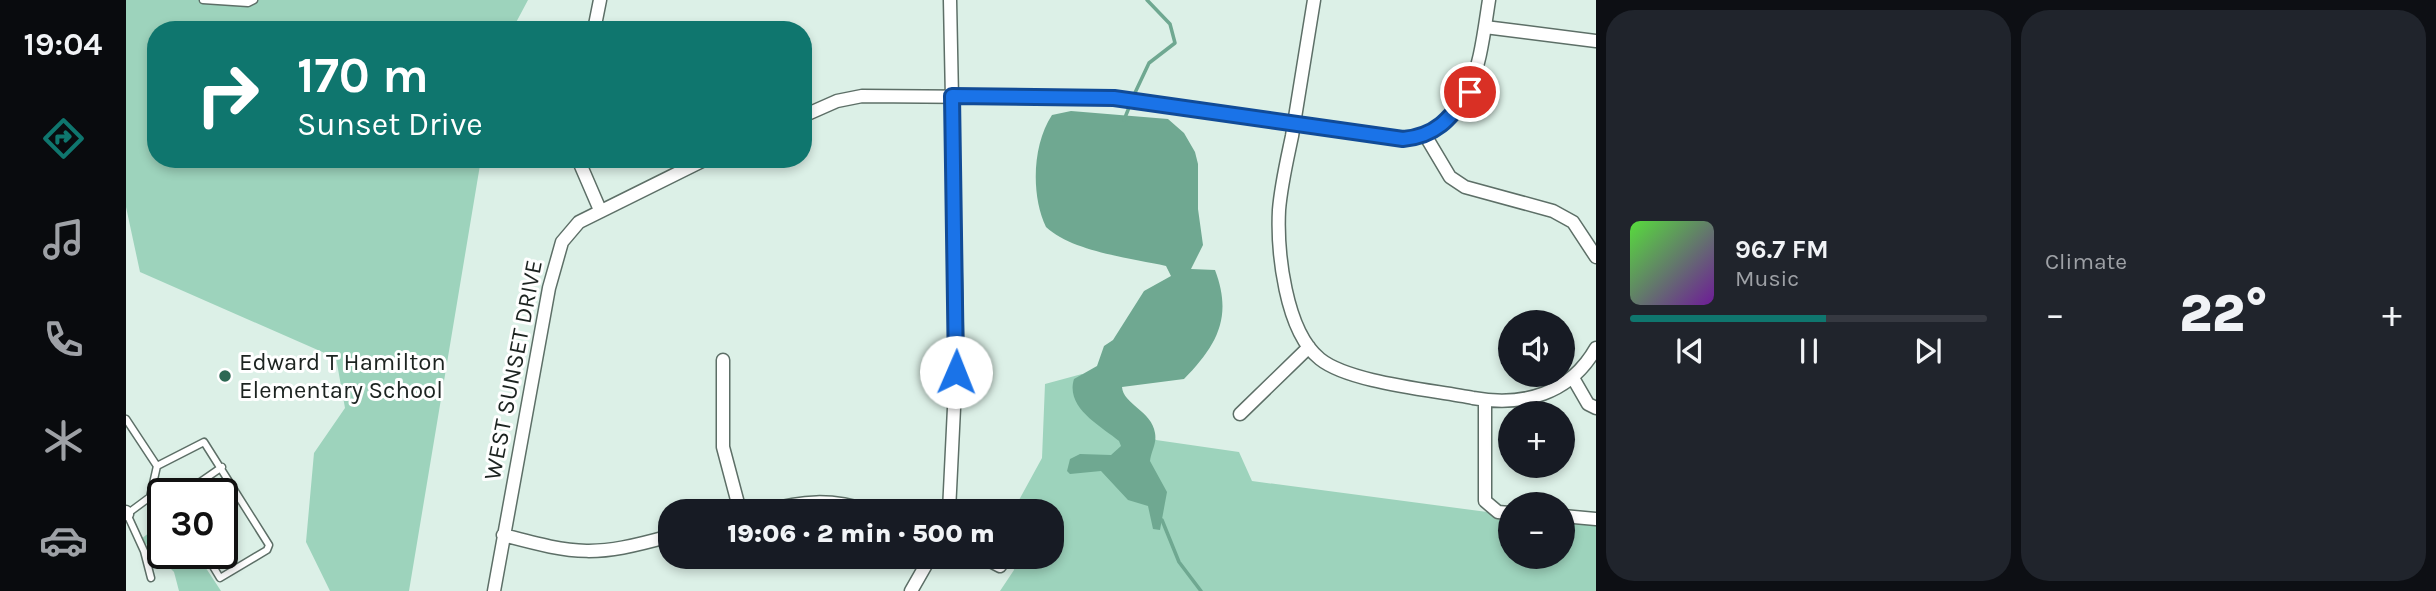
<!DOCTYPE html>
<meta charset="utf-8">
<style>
:root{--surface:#171b24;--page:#20242c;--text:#f1f3f6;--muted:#9ea1a6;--line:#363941;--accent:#0f766e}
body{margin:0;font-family:Karla,sans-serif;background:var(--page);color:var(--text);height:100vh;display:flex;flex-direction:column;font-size:26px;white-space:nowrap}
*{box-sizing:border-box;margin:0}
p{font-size:23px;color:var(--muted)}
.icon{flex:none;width:38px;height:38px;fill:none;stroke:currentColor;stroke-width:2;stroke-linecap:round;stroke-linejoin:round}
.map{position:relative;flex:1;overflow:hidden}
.details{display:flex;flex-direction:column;gap:10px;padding:10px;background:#0d0f14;width:840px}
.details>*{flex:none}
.hud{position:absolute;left:21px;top:21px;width:665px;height:147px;border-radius:28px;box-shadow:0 4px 10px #0003;background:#0f766e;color:#fff;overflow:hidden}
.controls{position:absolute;left:1372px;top:310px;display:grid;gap:14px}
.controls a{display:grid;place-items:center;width:77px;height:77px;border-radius:50%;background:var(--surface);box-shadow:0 4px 10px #0003;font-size:35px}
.speed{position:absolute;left:21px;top:478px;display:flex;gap:14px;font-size:35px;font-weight:700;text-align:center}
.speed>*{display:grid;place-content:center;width:91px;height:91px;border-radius:50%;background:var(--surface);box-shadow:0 4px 10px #0003;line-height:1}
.speed .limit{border:4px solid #111;border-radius:10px;background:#fff;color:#111}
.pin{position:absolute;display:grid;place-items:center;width:60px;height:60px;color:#fff;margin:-30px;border:4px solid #fff;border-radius:50%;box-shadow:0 2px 7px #0007}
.me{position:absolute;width:77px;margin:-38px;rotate:1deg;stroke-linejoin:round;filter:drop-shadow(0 0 5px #0008)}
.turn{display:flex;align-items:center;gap:24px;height:147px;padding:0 35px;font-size:32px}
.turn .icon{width:91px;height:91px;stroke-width:2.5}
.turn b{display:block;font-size:49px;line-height:60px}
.big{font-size:52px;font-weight:800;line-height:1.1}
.details .card{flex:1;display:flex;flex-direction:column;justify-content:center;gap:10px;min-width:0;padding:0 24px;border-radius:28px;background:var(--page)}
.song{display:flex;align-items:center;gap:21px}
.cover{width:84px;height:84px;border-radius:10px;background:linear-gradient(135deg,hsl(110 70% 55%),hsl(280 70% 35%))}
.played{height:7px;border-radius:4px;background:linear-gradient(90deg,var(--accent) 55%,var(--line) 55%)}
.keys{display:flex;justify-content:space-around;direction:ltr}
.heat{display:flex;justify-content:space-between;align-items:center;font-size:38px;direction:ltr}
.details .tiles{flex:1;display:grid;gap:10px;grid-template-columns:repeat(2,1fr)}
.trip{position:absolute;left:532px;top:499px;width:406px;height:70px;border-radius:28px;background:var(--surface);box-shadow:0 4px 10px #0003;font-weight:800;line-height:70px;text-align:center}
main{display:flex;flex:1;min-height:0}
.tab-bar{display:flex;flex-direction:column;width:126px;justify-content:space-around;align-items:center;background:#090b0e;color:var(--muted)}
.tab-bar .icon{width:49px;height:49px}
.tab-bar .active{color:var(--accent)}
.tab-bar b{font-size:32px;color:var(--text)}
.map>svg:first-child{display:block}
.green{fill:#9dd3bc}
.water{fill:#6fa891}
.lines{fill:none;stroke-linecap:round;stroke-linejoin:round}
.stream{stroke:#6fa891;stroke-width:3.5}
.lane-casing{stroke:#5d6f67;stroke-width:9}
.street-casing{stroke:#5d6f67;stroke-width:15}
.lane{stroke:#fff;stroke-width:6}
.street{stroke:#fff;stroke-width:12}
.route-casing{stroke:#114b97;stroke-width:18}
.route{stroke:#1a73e8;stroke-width:12}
.poi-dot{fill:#2c6853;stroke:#fff;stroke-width:2.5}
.labels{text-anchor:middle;stroke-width:6;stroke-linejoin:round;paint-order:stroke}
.poi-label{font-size:24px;fill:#1c2320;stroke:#fff;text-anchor:start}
.street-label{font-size:24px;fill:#1c2320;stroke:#fff}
</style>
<main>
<nav class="tab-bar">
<b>19:04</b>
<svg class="icon active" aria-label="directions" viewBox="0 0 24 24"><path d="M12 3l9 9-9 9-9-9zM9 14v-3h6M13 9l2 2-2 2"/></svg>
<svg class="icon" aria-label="music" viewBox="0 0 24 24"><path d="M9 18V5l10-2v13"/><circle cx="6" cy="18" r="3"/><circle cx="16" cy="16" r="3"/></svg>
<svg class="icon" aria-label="phone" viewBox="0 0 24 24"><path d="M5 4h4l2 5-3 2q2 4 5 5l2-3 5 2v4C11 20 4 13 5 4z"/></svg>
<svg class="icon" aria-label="climate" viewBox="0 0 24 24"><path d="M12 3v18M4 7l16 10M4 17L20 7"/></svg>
<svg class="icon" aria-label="car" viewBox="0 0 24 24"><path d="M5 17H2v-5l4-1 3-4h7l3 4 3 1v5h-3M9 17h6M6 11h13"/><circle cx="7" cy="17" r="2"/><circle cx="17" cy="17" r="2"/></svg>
</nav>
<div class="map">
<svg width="1470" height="591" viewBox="0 0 1470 591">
<rect width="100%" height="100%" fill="#dcf0e7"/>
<path class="green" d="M 0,0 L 402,0 L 386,30 L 30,30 L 30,159 L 355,159 L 283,591 L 204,591 L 180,542 L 188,453 L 219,408 L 210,358 L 14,272 L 0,207 Z
M 956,374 L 1030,440 L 1113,452 L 1126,481 L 1384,515 L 1384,556 L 1437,556 L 1437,522 L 1470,526 L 1470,591 L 874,591 L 888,570 L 885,557 L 926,556 L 926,511 L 887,511 L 916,458 L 919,384 Z
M 37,522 L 37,553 L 70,553 L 95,591 L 53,591 L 48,572 L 15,539 Z"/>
<path class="water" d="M 945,111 L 1042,119 L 1058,133 L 1069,152 L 1072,164 L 1072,209 L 1077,245 L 1065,269 L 1089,270 C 1107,317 1091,345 1058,379 L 996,387 C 997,404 1026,411 1029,433 C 1031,444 1025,451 1024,461 L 1041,492 L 1034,530 L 1027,529 L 1022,506 L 1002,500 L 975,471 L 944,474 L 941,471 L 944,459 L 954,454 L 985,455 L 995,446 L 993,441 C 975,426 939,408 948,379 L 971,366 L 978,346 L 987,340 L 1018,291 L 1045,276 L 1040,266 C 1005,258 947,252 920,227 C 905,196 906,145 926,115 Z"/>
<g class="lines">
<path class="stream" d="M 1007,97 L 1023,63 L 1049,43 L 1044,24 L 1021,0
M 998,120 L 1004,105
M 1036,520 L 1053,562 L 1075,591"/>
<g class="lane-casing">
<path id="lane" d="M 77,0 L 122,3 L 128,0
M 0,419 L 31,466 L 24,497 L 1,514 L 18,551 L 25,578
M 31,466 L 78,442 L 143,545 L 141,550 L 94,578 L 79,553
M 57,494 L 96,467
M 24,497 L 37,500"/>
</g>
<g class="street-casing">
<path id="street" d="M 1188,0 C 1181,45 1173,91 1166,136 C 1161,160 1155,185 1153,210 C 1151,251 1159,331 1194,359 C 1224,383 1308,390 1347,398 C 1397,407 1444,394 1470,348
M 1359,27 L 1470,41
M 468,30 L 474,0
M 677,116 L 711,101 L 736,96 L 988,98 L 1277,139 C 1349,132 1354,57 1363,0
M 1299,135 L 1324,177 L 1339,187 L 1427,211 L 1447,222 L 1470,257
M 452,159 L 474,210
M 597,360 L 597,447 L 614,511
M 1447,378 L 1462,404 L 1470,408
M 1359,400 L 1359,501 L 1372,512 L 1384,513
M 1114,414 L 1183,347
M 638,511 C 676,501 705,498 743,511
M 823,511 L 831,346 L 824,0
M 0,512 L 1,514
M 1437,516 L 1470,519
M 377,535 C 452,555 469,557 544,536
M 855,556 L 874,566
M 368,591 L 423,288 L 436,242 L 453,222 L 580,159
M 785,591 L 805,556"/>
</g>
<use href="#lane" class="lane"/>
<use href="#street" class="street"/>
</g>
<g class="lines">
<g class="route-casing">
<path id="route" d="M 830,372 L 826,96 L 988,98 L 1277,139 C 1311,136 1324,118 1344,92"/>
</g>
<use href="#route" class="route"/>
</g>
<circle class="poi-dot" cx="99" cy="376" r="7"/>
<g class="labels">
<g class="poi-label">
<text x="113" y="370">Edward T Hamilton<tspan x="113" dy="28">Elementary School</tspan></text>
</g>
<g class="street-label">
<text transform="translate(387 370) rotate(-79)" y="8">WEST SUNSET DRIVE</text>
</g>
</g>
</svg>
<div class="controls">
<a><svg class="icon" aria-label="sound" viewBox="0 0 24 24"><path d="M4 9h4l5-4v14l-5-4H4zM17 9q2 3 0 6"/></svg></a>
<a>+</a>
<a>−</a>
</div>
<div class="speed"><div class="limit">30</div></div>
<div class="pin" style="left:1344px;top:92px;background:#d93025"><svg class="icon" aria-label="arrive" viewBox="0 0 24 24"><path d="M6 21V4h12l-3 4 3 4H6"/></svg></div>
<svg class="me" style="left:830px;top:372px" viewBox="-20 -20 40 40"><circle r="19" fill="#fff"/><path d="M0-13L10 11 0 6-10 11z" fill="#1a73e8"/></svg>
<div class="trip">19:06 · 2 min · 500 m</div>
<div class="hud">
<div class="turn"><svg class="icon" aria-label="right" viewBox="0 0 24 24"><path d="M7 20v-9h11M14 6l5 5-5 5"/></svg><div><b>170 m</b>Sunset Drive</div></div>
</div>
</div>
<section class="details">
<div class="tiles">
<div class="card">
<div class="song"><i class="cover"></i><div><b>96.7 FM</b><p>Music</p></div></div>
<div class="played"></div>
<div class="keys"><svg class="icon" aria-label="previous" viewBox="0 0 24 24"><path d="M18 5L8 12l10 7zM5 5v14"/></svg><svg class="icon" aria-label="pause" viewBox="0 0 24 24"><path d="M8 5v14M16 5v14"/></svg><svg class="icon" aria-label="next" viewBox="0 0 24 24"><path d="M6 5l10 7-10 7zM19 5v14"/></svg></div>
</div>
<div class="card"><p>Climate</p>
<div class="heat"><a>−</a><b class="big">22°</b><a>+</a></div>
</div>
</div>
</section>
</main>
